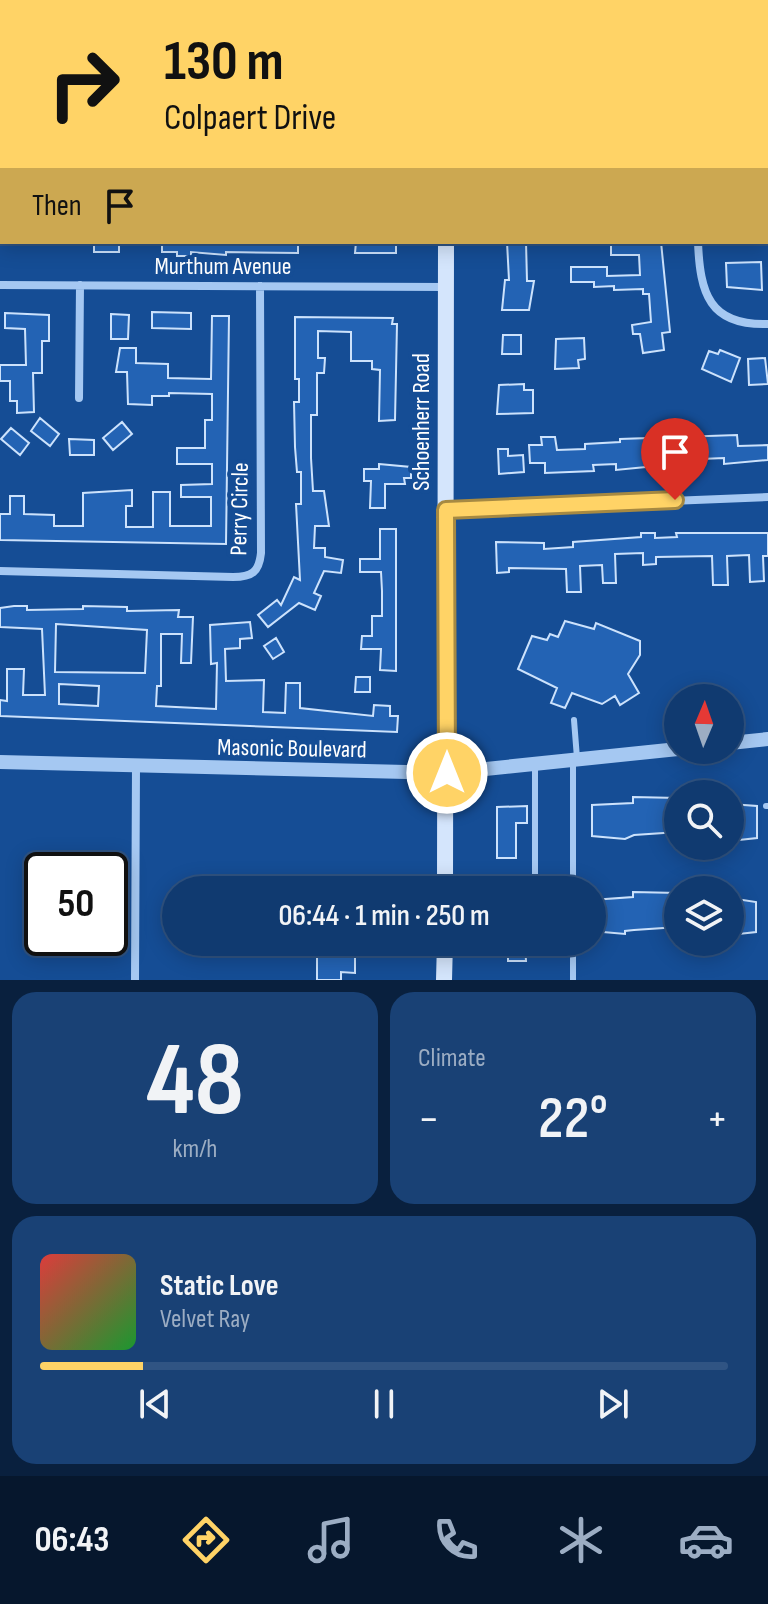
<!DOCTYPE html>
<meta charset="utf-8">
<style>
:root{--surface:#103a70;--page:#194175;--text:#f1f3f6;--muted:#9cadc3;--line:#305483;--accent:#ffd366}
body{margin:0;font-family:"Sofia Sans Condensed",sans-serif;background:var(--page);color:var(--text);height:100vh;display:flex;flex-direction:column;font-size:30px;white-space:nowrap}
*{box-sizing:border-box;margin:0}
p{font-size:26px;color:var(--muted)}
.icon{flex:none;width:44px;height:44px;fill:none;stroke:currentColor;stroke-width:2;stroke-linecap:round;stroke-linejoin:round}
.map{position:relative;height:980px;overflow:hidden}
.side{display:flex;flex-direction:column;gap:12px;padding:12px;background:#09203e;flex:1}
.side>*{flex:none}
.guide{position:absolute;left:0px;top:0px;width:768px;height:244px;box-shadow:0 4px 20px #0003,0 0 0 2px var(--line);background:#ffd366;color:#111;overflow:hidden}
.needle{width:52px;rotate:2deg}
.tools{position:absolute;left:664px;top:684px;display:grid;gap:16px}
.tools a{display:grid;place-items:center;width:80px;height:80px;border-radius:50%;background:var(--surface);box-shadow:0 4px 20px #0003,0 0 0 2px var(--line);font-size:40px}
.speed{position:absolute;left:24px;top:852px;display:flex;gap:16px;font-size:40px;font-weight:700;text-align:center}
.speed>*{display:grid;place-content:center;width:104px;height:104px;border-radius:50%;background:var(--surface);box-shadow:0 4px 20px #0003,0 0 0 2px var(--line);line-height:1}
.speed .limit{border:4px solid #111;border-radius:12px;background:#fff;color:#111}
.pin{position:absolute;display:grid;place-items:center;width:68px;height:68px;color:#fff;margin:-82px -34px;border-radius:50% 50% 50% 0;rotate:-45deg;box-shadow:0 0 8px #0007}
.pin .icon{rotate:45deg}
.me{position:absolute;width:88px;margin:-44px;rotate:0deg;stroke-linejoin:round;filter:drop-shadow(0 0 6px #0008)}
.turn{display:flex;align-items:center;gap:28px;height:168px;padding:0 32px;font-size:36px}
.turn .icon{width:104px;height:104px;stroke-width:2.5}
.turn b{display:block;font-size:56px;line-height:68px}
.then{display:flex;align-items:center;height:76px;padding:0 32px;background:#0003;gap:16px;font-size:30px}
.big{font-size:60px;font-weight:600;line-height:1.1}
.side .tile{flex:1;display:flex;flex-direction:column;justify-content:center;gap:12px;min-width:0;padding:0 28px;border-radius:24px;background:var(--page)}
.side .dial{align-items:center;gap:0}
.dial b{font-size:104px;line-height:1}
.song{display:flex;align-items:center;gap:24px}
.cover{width:96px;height:96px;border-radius:12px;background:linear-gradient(135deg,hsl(0 70% 55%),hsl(130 70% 35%))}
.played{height:8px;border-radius:4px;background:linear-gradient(90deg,var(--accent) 15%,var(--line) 15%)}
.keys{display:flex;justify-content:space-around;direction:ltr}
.heat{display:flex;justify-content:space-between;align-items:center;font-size:44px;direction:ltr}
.side .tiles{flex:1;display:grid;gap:12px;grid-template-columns:1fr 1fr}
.tile:last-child{grid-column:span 2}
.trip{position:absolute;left:162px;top:876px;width:444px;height:80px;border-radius:40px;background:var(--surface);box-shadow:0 4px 20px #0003,0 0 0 2px var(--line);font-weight:600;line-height:80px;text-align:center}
.tab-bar{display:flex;height:128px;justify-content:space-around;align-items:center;background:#06172d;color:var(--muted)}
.tab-bar .icon{width:56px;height:56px}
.tab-bar .active{color:var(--accent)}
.tab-bar b{font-size:36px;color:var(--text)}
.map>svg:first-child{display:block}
.building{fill:#2363b4;stroke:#cce2fc;stroke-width:2;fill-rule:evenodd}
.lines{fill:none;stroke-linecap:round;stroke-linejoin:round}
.service{stroke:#a5c8f2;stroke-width:6}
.minor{stroke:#a5c8f2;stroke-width:8}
.tertiary{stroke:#a5c8f2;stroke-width:14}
.secondary{stroke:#d4e5fc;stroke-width:16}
.route-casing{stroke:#a68942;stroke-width:20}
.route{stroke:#ffd366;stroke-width:14}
.labels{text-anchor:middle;stroke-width:8;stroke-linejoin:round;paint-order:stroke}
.street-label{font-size:24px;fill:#fff;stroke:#154d95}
</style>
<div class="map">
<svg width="768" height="980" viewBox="0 0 768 980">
<rect width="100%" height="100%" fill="#154d95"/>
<path class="building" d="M 94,242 L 119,242 L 119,252 L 94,252 Z
M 162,242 L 298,242 L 298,253 L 226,252 L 226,255 L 191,252 L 191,256 L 177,256 L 177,252 L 162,252 Z
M 356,242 L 396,242 L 396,253 L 355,253 Z
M 507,242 L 526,242 L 527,281 L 534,281 L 529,310 L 502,310 L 505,280 L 509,280 Z
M 611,242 L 661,242 L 670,332 L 662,333 L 664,350 L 643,353 L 640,334 L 633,334 L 632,325 L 651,322 L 649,294 L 643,294 L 643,289 L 614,290 L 614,286 L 594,287 L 594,282 L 571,282 L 571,267 L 607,267 L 607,276 L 640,275 L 639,255 L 611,255 Z
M 761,262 L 762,290 L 727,287 L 726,263 Z
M 152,312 L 191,313 L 191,329 L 152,328 Z
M 5,313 L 49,315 L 49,341 L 42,341 L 42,373 L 33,373 L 34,412 L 17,413 L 17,401 L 10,401 L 10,381 L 0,381 L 0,365 L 26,365 L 25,329 L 5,328 Z
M 111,314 L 129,315 L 128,339 L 111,339 Z
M 212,316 L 229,316 L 226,544 L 0,540 L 0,514 L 10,514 L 10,496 L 24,496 L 24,514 L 54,515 L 54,526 L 83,526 L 83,493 L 132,490 L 132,506 L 126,506 L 126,527 L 153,527 L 153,492 L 170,492 L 170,526 L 211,526 L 211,497 L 181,497 L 181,485 L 212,484 L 212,464 L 177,464 L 177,448 L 205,448 L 205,420 L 212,420 L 212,394 L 169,393 L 169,396 L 152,396 L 152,405 L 128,404 L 127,372 L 116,372 L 120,348 L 136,348 L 136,363 L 168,364 L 168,378 L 211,379 Z
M 295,317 L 393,318 L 392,324 L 397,324 L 395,420 L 379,421 L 380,370 L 372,369 L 372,361 L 351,361 L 351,332 L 318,331 L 318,358 L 325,358 L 324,373 L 317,373 L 317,415 L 311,415 L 311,458 L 313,491 L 324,491 L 329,526 L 315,526 L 314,548 L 325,548 L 325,557 L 343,560 L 341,573 L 324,571 L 314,593 L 321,596 L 315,610 L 299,603 L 268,627 L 258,615 L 277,600 L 281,605 L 294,577 L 300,580 L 296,504 L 301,504 L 301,472 L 297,472 L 295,447 L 294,402 L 299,402 L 299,379 L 295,379 Z
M 503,335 L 521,335 L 521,354 L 502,354 Z
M 584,338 L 585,359 L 578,360 L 579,368 L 555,369 L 556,339 Z
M 720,350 L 740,358 L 731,382 L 702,369 L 709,351 L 718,354 Z
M 765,358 L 768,384 L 749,385 L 748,359 Z
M 524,384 L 524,390 L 533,390 L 533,413 L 497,414 L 499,385 Z
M 40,418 L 59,434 L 50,446 L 31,431 Z
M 122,422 L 132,434 L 113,450 L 103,438 Z
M 11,428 L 29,443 L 20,455 L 1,439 Z
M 737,435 L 738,446 L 768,445 L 768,460 L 724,464 L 724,458 L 701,459 L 702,465 L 688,466 L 688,461 L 666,462 L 666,465 L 616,470 L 616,464 L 593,465 L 594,471 L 545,473 L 545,463 L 530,463 L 529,445 L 542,445 L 541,437 L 555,437 L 557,450 L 585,449 L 585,444 L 620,442 L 620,439 Z
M 69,439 L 94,440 L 94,455 L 70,455 Z
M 498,449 L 508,449 L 508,456 L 523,455 L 524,472 L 499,474 Z
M 379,464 L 411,467 L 411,478 L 404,478 L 405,484 L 385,484 L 385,508 L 370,508 L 371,481 L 364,481 L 364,469 L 379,469 Z
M 380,529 L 396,529 L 396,671 L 380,670 L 381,649 L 361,649 L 362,636 L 372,636 L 372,616 L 382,616 L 382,591 L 381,572 L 360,572 L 360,559 L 380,559 Z
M 641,533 L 655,533 L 655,538 L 677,537 L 676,533 L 768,533 L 768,556 L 763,556 L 764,581 L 750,582 L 749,555 L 727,556 L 728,585 L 713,585 L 712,556 L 656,557 L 656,564 L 643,565 L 643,553 L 615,554 L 616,583 L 603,583 L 602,565 L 580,566 L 581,592 L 567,592 L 566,569 L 509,568 L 509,572 L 497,573 L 496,542 L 544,543 L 544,549 L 573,547 L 573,542 L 641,537 Z
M 14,606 L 27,606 L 27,610 L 83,609 L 83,606 L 127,607 L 127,611 L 179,610 L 178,617 L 193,617 L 191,663 L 181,663 L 182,634 L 161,634 L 161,686 L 157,686 L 156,706 L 216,709 L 217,663 L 211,664 L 210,625 L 250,622 L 252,638 L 240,639 L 240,648 L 225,649 L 226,681 L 264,680 L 263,712 L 285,713 L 286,683 L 300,683 L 300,708 L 373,716 L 374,705 L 390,706 L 390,716 L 398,716 L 397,732 L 0,716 L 0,700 L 7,701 L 7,669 L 24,669 L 23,695 L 45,695 L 42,629 L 0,627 L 0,608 ZM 56,624 L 147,630 L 145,673 L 55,672 ZM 59,684 L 99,686 L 98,706 L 59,704 Z
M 565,621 L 594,629 L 596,623 L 640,641 L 640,655 L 628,674 L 639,693 L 620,705 L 615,696 L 602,704 L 572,693 L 565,708 L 551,703 L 557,688 L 518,669 L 532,636 L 547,640 L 550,634 L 558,637 Z
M 276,638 L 284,652 L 273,659 L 264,646 Z
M 356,677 L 370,677 L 370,692 L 355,692 Z
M 633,797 L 678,798 L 678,832 L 634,835 L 625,839 L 592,836 L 592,805 L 633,803 Z
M 730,804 L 757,806 L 757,838 L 730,841 Z
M 527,806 L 527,823 L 516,823 L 516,858 L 497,858 L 497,807 Z
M 633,892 L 678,893 L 678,927 L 634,930 L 625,931 L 625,934 L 592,931 L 592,900 L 633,897 Z
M 730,898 L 756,902 L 756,932 L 730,935 Z
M 317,942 L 355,942 L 355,973 L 341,972 L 341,980 L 317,980 Z
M 508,942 L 525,942 L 526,961 L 508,961 Z"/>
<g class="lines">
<path class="service" d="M 574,720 L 577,758
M 573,762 L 573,890
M 766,806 L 768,806
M 535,876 L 535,765
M 573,980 L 573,942"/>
<path class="minor" d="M 766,4 L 768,4
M 0,102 L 2,102
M 766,164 L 768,164
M 698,242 C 700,293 709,326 768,324
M 0,285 L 446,287
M 79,398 L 80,285
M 446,510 L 768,497
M 0,571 L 233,577 C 252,577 259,572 261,553 L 260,286
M 135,980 L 136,766"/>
<path class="tertiary" d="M 730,743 L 768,739
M 0,762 L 447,773 L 678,749"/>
<path class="secondary" d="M 444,2 L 444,0
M 445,890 L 446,242
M 444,980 L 445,942"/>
</g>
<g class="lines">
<g class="route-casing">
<path id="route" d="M 447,773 L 446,510 L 675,500"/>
</g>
<use href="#route" class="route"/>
</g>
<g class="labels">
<g class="street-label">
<text x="223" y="274">Murthum Avenue</text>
<text transform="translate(421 422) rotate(-90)" y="8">Schoenherr Road</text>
<text transform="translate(239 509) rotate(-89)" y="8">Perry Circle</text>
<text transform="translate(292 748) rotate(1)" y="8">Masonic Boulevard</text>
</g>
</g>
</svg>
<div class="tools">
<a><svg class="needle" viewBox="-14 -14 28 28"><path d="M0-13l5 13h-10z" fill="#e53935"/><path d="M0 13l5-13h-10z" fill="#9cadc3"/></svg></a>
<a><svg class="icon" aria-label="search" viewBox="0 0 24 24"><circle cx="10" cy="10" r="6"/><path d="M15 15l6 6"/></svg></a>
<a><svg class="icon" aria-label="layers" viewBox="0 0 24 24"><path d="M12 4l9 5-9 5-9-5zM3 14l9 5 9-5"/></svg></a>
</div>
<div class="speed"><div class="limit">50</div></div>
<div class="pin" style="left:675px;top:500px;background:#d93025"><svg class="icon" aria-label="arrive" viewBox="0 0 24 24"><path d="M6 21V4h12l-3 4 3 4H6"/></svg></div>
<svg class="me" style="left:447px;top:773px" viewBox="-20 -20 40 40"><circle r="17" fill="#ffd366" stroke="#fff" stroke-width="3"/><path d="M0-11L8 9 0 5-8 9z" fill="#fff"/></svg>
<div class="trip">06:44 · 1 min · 250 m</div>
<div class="guide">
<div class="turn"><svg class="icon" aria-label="right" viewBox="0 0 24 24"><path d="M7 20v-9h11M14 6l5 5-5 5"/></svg><div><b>130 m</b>Colpaert Drive</div></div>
<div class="then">Then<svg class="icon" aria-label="arrive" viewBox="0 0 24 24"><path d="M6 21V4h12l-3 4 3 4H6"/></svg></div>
</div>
</div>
<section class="side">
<div class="tiles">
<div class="tile dial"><b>48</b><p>km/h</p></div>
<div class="tile"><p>Climate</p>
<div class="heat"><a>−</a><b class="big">22°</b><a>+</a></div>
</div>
<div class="tile">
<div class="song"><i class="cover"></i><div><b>Static Love</b><p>Velvet Ray</p></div></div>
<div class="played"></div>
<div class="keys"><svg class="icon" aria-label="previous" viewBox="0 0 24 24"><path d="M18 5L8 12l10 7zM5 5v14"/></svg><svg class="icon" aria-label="pause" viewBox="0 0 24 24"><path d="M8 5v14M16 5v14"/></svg><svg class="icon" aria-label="next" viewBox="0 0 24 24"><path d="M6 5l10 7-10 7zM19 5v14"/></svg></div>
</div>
</div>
</section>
<nav class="tab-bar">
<b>06:43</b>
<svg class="icon active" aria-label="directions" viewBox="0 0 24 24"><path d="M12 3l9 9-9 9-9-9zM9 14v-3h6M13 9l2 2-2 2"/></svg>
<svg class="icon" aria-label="music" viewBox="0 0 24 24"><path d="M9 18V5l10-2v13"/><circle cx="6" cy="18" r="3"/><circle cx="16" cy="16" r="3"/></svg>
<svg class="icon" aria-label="phone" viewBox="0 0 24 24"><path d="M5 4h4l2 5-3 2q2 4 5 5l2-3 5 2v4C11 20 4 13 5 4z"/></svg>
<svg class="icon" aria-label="climate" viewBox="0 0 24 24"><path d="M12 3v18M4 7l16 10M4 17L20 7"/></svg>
<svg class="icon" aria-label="car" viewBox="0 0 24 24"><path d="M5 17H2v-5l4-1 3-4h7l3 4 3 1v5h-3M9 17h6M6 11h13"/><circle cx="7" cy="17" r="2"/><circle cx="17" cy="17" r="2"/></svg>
</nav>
